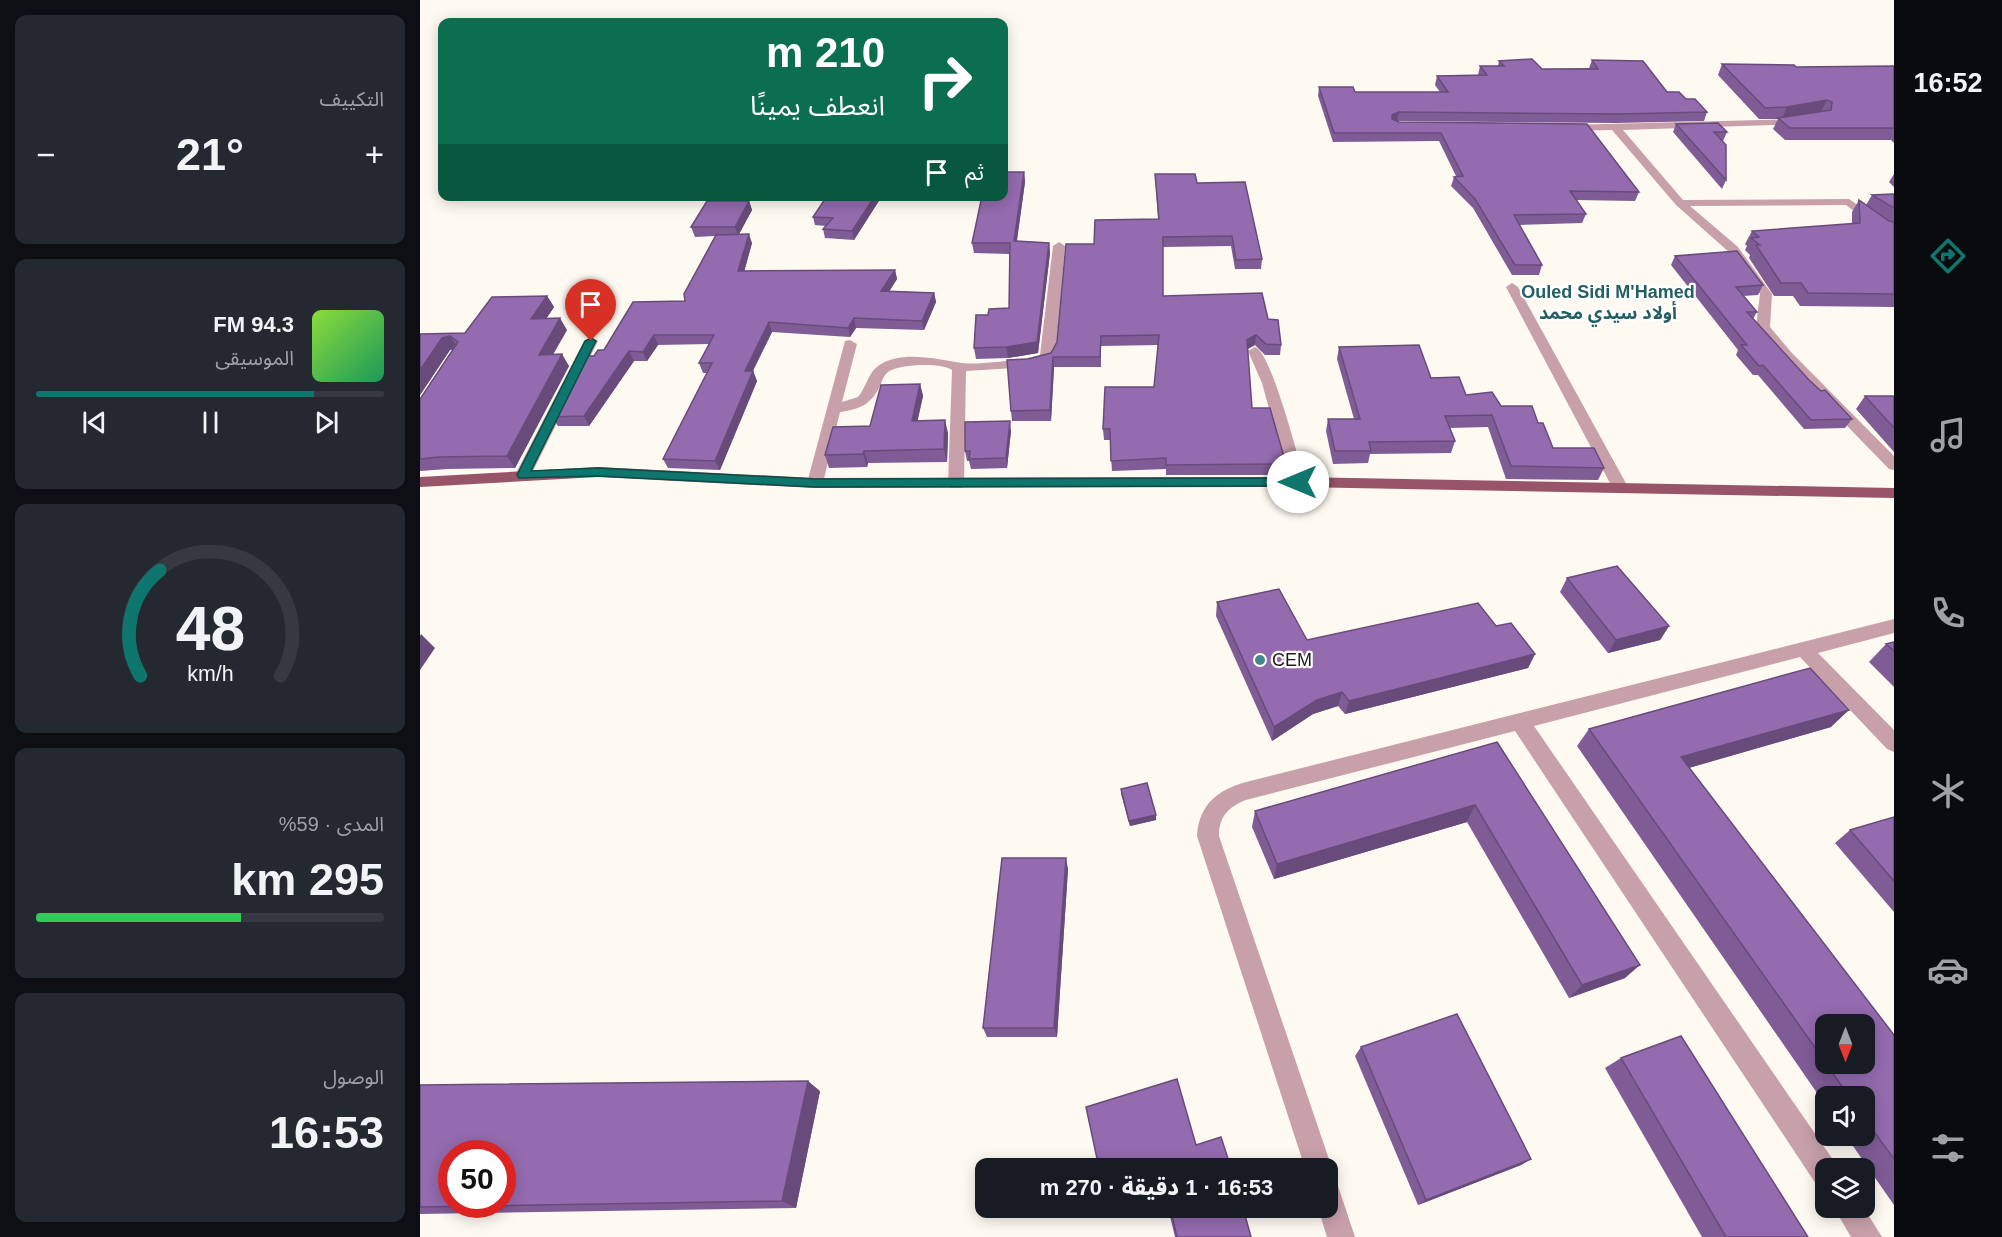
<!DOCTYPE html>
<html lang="ar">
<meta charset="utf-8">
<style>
:root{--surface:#171b24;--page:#242831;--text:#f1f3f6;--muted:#9ea1a6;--line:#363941;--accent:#0f766e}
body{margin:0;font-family:Arial,"Noto Sans Arabic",sans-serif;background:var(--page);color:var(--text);direction:rtl;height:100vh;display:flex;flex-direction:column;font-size:22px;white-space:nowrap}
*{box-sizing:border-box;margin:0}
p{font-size:20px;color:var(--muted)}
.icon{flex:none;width:33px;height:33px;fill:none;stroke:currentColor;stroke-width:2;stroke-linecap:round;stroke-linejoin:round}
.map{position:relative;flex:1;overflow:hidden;direction:ltr}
.drawer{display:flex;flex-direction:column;gap:15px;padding:15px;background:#0d0f14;width:420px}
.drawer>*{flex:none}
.banner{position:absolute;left:18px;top:18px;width:570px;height:183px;border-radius:12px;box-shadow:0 3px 15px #0003;direction:rtl;background:#0b6e4f;color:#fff;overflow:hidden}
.needle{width:39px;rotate:180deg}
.buttons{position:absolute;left:1395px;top:1014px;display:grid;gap:12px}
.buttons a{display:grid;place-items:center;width:60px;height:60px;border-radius:12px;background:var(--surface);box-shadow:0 3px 15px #0003;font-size:30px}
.speed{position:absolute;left:18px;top:1140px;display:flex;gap:12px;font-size:30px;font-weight:700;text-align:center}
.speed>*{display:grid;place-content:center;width:78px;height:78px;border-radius:50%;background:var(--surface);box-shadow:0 3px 15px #0003;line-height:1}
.speed .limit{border:9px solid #d22;background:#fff;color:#111}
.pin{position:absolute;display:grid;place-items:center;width:51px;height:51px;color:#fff;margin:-62px -26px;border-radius:50% 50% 50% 0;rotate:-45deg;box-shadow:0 0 6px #0007}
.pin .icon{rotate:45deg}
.me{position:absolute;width:66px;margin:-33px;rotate:270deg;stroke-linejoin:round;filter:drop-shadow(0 0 4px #0008)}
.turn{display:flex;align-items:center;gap:21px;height:126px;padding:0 24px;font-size:27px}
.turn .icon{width:78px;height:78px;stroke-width:2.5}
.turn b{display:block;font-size:42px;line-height:51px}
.then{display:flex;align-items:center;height:57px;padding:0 24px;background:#0003;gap:12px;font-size:22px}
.big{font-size:45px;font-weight:800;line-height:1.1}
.drawer .widget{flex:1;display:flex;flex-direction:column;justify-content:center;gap:9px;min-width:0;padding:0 21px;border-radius:12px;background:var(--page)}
.drawer .dial{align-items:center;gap:0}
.dial svg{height:156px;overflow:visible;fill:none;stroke:var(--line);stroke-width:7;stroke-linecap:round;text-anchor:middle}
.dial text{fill:var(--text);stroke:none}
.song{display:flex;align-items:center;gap:18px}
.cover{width:72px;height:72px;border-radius:9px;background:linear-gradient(135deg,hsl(90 70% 55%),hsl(150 70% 35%))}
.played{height:6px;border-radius:3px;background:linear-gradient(90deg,var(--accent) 80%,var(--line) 80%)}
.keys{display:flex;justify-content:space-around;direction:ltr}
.heat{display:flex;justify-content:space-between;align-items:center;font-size:33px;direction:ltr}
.charge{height:9px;border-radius:4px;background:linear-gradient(90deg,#34c759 59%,var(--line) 0)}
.trip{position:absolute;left:555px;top:1158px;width:363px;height:60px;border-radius:12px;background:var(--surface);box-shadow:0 3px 15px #0003;font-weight:800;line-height:60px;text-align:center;direction:rtl}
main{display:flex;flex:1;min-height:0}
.tabs{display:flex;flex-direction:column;width:108px;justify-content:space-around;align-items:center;background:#090b0e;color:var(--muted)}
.tabs .icon{width:42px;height:42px}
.tabs .current{color:var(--accent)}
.tabs b{font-size:27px;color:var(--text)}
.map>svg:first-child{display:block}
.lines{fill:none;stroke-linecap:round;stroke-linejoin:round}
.minor{fill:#c8a0aa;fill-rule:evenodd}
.major{fill:#985468;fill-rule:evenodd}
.wall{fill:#7f5c96}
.shaded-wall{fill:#684b7a}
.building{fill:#946baf;stroke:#684b7a;stroke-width:1.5;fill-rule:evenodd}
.route{fill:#0f766e;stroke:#0a4d48;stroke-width:1.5}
.poi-dot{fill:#3f878d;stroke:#fff;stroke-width:2}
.labels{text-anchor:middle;stroke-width:4.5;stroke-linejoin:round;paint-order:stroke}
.far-quarter-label{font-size:18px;font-weight:bold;fill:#255f64;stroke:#fff}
.poi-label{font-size:18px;fill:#1e1c19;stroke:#fff;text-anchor:start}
</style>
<main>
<nav class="tabs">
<b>16:52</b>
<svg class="icon current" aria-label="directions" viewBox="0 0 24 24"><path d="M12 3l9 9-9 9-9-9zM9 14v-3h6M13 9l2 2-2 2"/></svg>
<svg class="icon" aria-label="music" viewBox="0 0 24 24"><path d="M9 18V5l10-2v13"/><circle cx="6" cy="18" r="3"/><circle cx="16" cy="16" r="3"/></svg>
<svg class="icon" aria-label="phone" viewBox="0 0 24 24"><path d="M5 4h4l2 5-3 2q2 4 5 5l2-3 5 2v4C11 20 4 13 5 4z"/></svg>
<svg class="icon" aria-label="climate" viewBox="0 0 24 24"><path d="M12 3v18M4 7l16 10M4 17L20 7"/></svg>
<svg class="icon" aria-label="car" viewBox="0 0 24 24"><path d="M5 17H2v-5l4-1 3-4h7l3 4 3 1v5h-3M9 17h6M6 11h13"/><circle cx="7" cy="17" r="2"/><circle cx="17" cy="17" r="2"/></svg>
<svg class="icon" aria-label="filters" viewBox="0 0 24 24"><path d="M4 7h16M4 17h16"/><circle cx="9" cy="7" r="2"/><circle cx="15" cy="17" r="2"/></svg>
</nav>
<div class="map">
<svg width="1474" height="1237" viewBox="0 0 1474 1237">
<rect width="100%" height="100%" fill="#fef9f1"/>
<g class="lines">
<path class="minor" d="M 1380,119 L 1385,122 L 1383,124 L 1203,130 L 1263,200 L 1429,199 L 1469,227 L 1474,228 L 1474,234 L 1462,232 L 1426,205 L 1270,206 L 1318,247 L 1352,294 L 1350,327 L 1371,352 L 1474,456 L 1474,470 L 1469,469 L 1361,358 L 1336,327 L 1340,294 L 1310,253 L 1256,205 L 1192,130 L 1147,131 L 1142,128 L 1147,125 Z
M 639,242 L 645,246 L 636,351 L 631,361 L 609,367 L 546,371 L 544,484 L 542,488 L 530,488 L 528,484 L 532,370 C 522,362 478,364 468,372 C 464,375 462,380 461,384 C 452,404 441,409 420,412 L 403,483 L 401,487 L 389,487 L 387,483 L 425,341 L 430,340 L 437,344 L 422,402 L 438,397 C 446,388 448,373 458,366 C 481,350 516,359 541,363 C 556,365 605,360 620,355 L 633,246 Z
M 1092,283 L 1098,287 L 1208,487 L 1206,491 L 1194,491 L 1192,487 L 1086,287 Z
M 171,337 L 178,341 L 109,479 L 97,479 L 95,475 L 164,341 Z
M 835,347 C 851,351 879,461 885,482 L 883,486 L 871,486 L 869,482 L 842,383 L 828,351 Z
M 1474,619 L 1474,633 L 1398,653 L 1474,730 L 1474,752 L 1467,749 L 1380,657 L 1114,726 L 1416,1164 L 1417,1168 L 1406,1168 L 1406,1187 L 1396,1184 L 1095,731 L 826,800 C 808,807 799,817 799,836 L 912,1168 L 908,1178 L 908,1168 L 885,1168 L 777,836 C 779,804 798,790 826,782 Z
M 908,1182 L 918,1186 L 935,1237 L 907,1237 L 898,1208 L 908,1208 Z
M 1414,1208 L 1444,1208 L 1462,1237 L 1431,1237 Z"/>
<path class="major" d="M 178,467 L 395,478 L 877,477 L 1474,488 L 1474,498 L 877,487 L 395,488 L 178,477 L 0,487 L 0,477 Z"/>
</g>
<path class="wall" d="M 1172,60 L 1266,99 L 1287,112 L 1284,121 L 1196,123 L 976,121 L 979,122 L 1167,124 L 1219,192 L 1215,201 L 1156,200 L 1166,214 L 1162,223 L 1099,225 L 1122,265 L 1119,275 L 1092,275 L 1053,208 L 1031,186 L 1034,177 L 1036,176 L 1019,141 L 913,142 L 898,96 L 899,87 L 935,92 L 1020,92 L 1015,85 L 1017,76 L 1058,75 L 1060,66 L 1078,66 L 1079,61 L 1122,69 L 1169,68 Z
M 1302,64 L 1376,67 L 1474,66 L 1474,143 L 1471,140 L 1365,140 L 1353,129 L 1358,119 L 1339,119 L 1298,75 Z
M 1256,124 L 1307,132 L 1303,141 L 1302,141 L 1306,180 L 1302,189 L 1253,132 Z
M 604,172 L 605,182 L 597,241 L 629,243 L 630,253 L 618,353 L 588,358 L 556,359 L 554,348 L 568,315 L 589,308 L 590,254 L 554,253 L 552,243 Z
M 735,174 L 777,183 L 842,259 L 841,269 L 815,269 L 811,246 L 743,247 L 743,296 L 848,319 L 861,345 L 860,355 L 845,355 L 835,345 L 827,349 L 832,408 L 866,464 L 865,475 L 746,475 L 746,469 L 692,471 L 690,440 L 684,440 L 683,429 L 734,387 L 738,345 L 681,346 L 681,367 L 634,367 L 631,421 L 592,421 L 591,411 L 608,359 L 631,353 L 637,342 L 674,244 L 738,219 Z
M 1474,174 L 1474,187 L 1469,182 Z
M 1474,194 L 1474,307 L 1380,306 L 1373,296 L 1354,296 L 1329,258 L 1330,255 L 1325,250 L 1327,246 L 1325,244 L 1332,231 L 1432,224 L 1432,212 L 1439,200 L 1446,205 L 1452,195 Z
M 462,196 L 434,240 L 405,238 L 403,229 L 406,226 L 395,225 L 393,217 Z
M 329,201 L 332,210 L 319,234 L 332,243 L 324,271 L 475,270 L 477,279 L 469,291 L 514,293 L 516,302 L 504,330 L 436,328 L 430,337 L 352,332 L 333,371 L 337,381 L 300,470 L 248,468 L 243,459 L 288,373 L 283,373 L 279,363 L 289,344 L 238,345 L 227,361 L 214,361 L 169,426 L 138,426 L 132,417 L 174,356 L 265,301 L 295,236 L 275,237 L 271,227 Z
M 1255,256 L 1343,285 L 1338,295 L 1323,296 L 1337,312 L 1333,319 L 1389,380 L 1432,419 L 1425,428 L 1384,429 L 1338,375 L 1333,375 L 1316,355 L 1318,350 L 1251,265 Z
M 127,296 L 134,307 L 126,319 L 147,330 L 133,354 L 149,366 L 95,468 L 27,469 L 0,471 L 0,399 L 33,349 L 30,350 L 0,395 L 0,334 L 45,333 Z
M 919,347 L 1011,378 L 1046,395 L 1081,406 L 1118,423 L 1133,448 L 1184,468 L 1178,480 L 1086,479 L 1068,427 L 1030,428 L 1035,441 L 1031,453 L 950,454 L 948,463 L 913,464 L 906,431 L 908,419 L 934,419 L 917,359 Z
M 500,384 L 503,396 L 497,421 L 528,433 L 527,462 L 448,463 L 447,467 L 409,468 L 405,455 L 450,426 Z
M 1445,396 L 1474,396 L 1474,452 L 1436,409 Z
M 591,431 L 587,468 L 551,469 L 549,461 L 547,461 L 545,451 Z
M 1147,578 L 1249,626 L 1240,640 L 1188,653 L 1140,592 Z
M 797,602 L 887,640 L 1076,626 L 1115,654 L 1108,668 L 925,714 L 918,706 L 893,714 L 852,741 L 796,616 Z
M 1474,642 L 1474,687 L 1449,662 L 1466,644 Z
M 1411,727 L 1269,768 L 1474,1035 L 1474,1205 L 1426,1136 L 1444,1136 L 1444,1096 L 1406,1096 L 1406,1106 L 1157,746 L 1169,729 Z
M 1077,742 L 1205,978 L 1149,998 L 1047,822 L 854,879 L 832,827 L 835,811 Z
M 701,789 L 736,815 L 736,820 L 710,826 L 701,794 Z
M 1474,817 L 1474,912 L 1415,843 L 1430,830 Z
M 648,869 L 637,1037 L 567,1037 L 563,1028 Z
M 941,1047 L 1111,1159 L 1101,1165 L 998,1205 L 935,1056 Z
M 1201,1058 L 1388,1237 L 1282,1237 L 1185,1068 Z
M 0,1085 L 400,1091 L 376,1208 L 0,1214 Z
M 748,1208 L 823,1208 L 831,1237 L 755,1237 Z"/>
<path class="shaded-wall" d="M 1407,100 L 1401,112 L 1362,119 L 1367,107 Z
M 979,112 L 977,121 L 971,124 L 972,115 Z
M 604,172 L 605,182 L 595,252 L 594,241 Z
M 455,196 L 462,196 L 434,240 L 432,231 Z
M 329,201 L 332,210 L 318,236 L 315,227 Z
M 329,234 L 332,243 L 322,280 L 318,271 Z
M 629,243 L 630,253 L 618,353 L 588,358 L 586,347 Z
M 475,270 L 477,279 L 464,300 L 461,291 Z
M 514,293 L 516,302 L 504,330 L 502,321 Z
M 127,296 L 134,307 L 118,331 L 111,319 Z
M 140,318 L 147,330 L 126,367 L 119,355 Z
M 434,318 L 436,328 L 430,337 L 428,328 Z
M 349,322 L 352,332 L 328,380 L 325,371 Z
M 234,335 L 238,345 L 227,361 L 223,352 Z
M 836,335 L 835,345 L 826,350 L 827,340 Z
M 30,336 L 38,348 L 30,350 L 0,395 L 0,370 L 22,338 Z
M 209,351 L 214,361 L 169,426 L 164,416 Z
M 142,354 L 149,366 L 95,468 L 87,456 Z
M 633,357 L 634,367 L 631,421 L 630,410 Z
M 333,371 L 337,381 L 300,470 L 295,461 Z
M 500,384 L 503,396 L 495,433 L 492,421 Z
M 525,420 L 528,433 L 527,462 L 524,449 Z
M 590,421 L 591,431 L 587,468 L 586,458 Z
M 444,451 L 448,463 L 447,467 L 443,454 Z
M 1249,626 L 1240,640 L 1188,653 L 1196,640 Z
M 1,634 L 15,648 L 0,670 L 0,636 Z
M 1115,654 L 1108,668 L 925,714 L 929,701 Z
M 922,692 L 918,706 L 893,714 L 852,741 L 854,727 L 897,700 Z
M 1429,710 L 1411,727 L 1247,774 L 1261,757 Z
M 1055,805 L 1047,822 L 854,879 L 857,864 Z
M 736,815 L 736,820 L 710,826 L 709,821 Z
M 646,858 L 648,869 L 637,1037 L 634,1028 Z
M 1220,965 L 1205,978 L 1149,998 L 1162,985 Z
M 388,1081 L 400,1091 L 376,1208 L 362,1201 Z
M 1111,1159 L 1101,1165 L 998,1205 L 1006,1200 Z"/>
<path class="building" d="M 1112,59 L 1122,69 L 1178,69 L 1172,60 L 1223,61 L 1247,92 L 1259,92 L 1266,99 L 1275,99 L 1287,112 L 1199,114 L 979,112 L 972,115 L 972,119 L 979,122 L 1167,124 L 1219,192 L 1150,191 L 1166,214 L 1094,215 L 1122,265 L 1095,265 L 1055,199 L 1034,177 L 1043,176 L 1021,133 L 914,133 L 899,87 L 933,87 L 935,92 L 1028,92 L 1017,76 L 1067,75 L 1060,66 L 1084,66 L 1079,61 Z
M 1302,64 L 1374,65 L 1376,67 L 1474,66 L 1474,128 L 1370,128 L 1358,118 L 1411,110 L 1412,102 L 1407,100 L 1367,107 L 1345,108 Z
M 1298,123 L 1307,132 L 1294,132 L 1306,145 L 1306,180 L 1256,124 Z
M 584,172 L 604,172 L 594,241 L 629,243 L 617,342 L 586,347 L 554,348 L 556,315 L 568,315 L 569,309 L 589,308 L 590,243 L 552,243 L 562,196 L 584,196 Z
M 735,174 L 775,174 L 777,183 L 825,182 L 842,259 L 816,260 L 812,236 L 743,237 L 743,296 L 842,293 L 848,319 L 858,320 L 861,345 L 846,344 L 836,335 L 827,340 L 832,408 L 850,408 L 866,464 L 746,465 L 746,458 L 691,461 L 690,429 L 683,429 L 685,387 L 734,387 L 739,335 L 681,336 L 680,357 L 633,357 L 630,410 L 591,411 L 587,360 L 608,359 L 631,353 L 637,342 L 646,244 L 674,244 L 675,220 L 739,219 Z
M 1474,194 L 1474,208 L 1452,195 Z
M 407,196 L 455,196 L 432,231 L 403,229 L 413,218 L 393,217 Z
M 1439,200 L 1469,221 L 1474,222 L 1474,294 L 1388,293 L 1381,283 L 1361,283 L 1336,245 L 1340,245 L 1331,238 L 1339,237 L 1332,231 L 1440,223 Z
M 287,201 L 329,201 L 315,227 L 271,227 Z
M 329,234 L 318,271 L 475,270 L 461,291 L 514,293 L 502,321 L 434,318 L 428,328 L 349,322 L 325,371 L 333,371 L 295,461 L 243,459 L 292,363 L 279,363 L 294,335 L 234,335 L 223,352 L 209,351 L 164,416 L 132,417 L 163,356 L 174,356 L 178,350 L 184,350 L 213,302 L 265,301 L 264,294 L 296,235 Z
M 1317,251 L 1343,285 L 1316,287 L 1337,312 L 1327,312 L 1389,380 L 1401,391 L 1405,390 L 1432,419 L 1391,420 L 1343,365 L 1339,366 L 1321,345 L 1327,345 L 1255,256 Z
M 127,296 L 111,319 L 140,318 L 119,355 L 142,354 L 87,456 L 18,457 L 0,459 L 0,399 L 38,342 L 30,336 L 22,338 L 0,370 L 0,334 L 45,333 L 72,297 Z
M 999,345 L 1011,378 L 1039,377 L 1046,395 L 1072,392 L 1081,406 L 1112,406 L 1118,423 L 1123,423 L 1133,448 L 1174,448 L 1184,468 L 1091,466 L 1072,415 L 1025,416 L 1035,441 L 949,442 L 951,451 L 915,451 L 908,419 L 940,419 L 919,347 Z
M 500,384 L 492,421 L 525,420 L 524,449 L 444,451 L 443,454 L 405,455 L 413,427 L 450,426 L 461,385 Z
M 1445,396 L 1474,396 L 1474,428 Z
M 590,421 L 586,458 L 549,459 L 550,451 L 545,451 L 545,422 Z
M 1197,566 L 1249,626 L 1196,640 L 1147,578 Z
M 859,589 L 887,640 L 1058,603 L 1076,626 L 1091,623 L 1115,654 L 929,701 L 922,692 L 897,700 L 854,727 L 797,602 Z
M 1474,642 L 1474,651 L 1466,644 Z
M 1390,668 L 1429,710 L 1261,757 L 1474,1035 L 1474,1159 L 1444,1118 L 1444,1096 L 1429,1096 L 1406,1064 L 1444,1064 L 1444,1024 L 1406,1024 L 1406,1063 L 1169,729 Z
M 1077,742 L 1220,965 L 1162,985 L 1055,805 L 857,864 L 835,811 Z
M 727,783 L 736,815 L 709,821 L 701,789 Z
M 1474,817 L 1474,881 L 1430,830 Z
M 582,858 L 646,858 L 634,1028 L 563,1028 Z
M 1037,1014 L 1111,1159 L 1006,1200 L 941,1047 Z
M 1261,1036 L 1388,1237 L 1306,1237 L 1201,1058 Z
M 757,1079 L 776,1145 L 801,1137 L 811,1168 L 740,1168 L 739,1165 L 730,1168 L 679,1168 L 666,1107 Z
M 388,1081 L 362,1201 L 0,1207 L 0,1085 ZM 32,1154 L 82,1154 L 82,1204 L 32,1204 Z
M 750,1208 L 823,1208 L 831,1237 L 757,1237 Z"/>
<path class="route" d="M 171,338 L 176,341 L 111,471 L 178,468 L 395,479 L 878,478 L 883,482 L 878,486 L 395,487 L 178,476 L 99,478 L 97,475 L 165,341 Z"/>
<circle class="poi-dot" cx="840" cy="660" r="6"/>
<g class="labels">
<g class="far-quarter-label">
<text x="1188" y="298">Ouled Sidi M'Hamed<tspan x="1188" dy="21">أولاد سيدي محمد</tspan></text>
</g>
<g class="poi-label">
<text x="852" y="666">CEM</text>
</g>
</g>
</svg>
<div class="buttons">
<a><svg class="needle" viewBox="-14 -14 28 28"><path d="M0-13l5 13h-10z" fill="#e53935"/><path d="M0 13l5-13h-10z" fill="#9ea1a6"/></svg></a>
<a><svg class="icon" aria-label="sound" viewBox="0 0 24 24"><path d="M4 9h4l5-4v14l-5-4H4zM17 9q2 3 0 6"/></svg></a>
<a><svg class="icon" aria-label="layers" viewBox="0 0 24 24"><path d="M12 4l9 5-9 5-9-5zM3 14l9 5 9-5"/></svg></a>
</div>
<div class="speed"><div class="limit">50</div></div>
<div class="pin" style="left:171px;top:341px;background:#d93025"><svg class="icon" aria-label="arrive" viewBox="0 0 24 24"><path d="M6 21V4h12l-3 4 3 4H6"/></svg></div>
<svg class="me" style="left:878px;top:482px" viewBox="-20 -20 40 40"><circle r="19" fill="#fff"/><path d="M0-13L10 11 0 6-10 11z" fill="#0f766e"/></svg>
<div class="trip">16:53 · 1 دقيقة · 270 m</div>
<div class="banner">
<div class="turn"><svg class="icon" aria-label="right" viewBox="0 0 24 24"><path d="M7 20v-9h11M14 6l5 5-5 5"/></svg><div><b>210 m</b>انعطف يمينًا</div></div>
<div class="then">ثم<svg class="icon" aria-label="arrive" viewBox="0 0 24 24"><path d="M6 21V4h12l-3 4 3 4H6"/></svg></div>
</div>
</div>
<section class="drawer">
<div class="widget"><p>التكييف</p>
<div class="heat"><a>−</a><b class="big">21°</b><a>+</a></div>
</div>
<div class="widget">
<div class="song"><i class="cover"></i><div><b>94.3 FM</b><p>الموسيقى</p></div></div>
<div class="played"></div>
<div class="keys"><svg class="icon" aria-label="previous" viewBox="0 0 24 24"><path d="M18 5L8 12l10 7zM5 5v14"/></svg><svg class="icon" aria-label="pause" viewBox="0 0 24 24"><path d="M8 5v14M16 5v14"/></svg><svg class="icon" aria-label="next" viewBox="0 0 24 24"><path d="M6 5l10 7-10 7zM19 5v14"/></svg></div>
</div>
<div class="widget dial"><svg viewBox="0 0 100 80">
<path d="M14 69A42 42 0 1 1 86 69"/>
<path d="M14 69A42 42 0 0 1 24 15" stroke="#0f766e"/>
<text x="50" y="56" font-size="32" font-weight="700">48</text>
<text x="50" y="72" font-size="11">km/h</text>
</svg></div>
<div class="widget"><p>المدى · 59%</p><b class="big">295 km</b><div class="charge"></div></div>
<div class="widget"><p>الوصول</p><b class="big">16:53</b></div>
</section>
</main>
